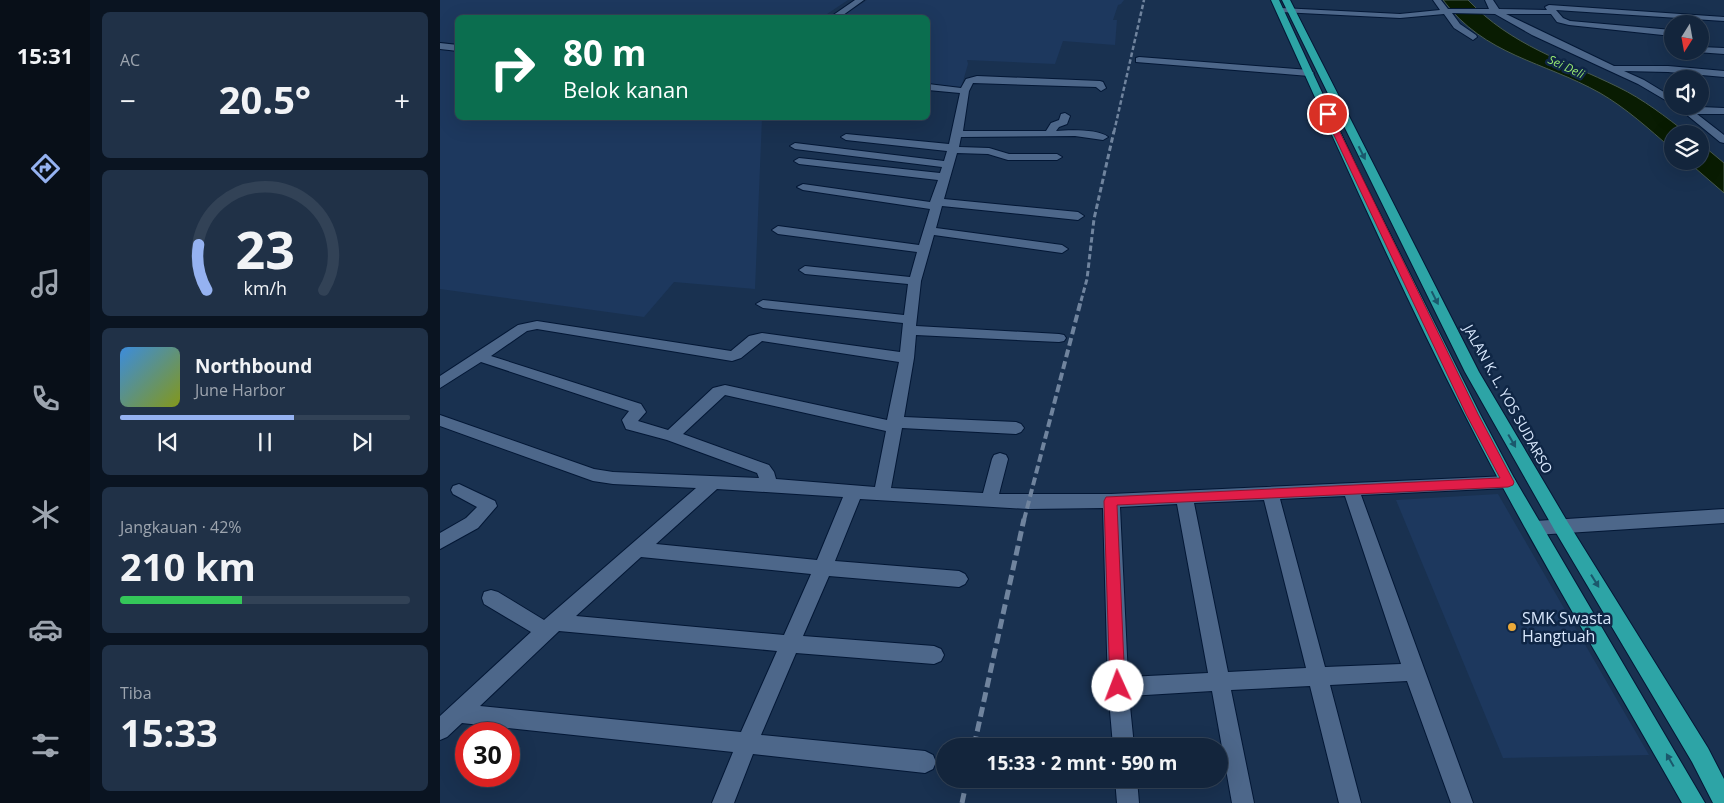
<!DOCTYPE html>
<html lang="id">
<meta charset="utf-8">
<style>
:root{--surface:#13253c;--page:#203147;--text:#f1f3f6;--muted:#9da5af;--line:#324256;--accent:#95b2f1}
body{margin:0;font-family:"Open Sans",sans-serif;background:var(--page);color:var(--text);height:100vh;display:flex;flex-direction:column;font-size:19px;white-space:nowrap}
*{box-sizing:border-box;margin:0}
p{font-size:16px;color:var(--muted)}
.icon{flex:none;width:28px;height:28px;fill:none;stroke:currentColor;stroke-width:2;stroke-linecap:round;stroke-linejoin:round}
.map{position:relative;flex:1;overflow:hidden}
.sheet{display:flex;flex-direction:column;gap:12px;padding:12px;background:#0a1421;width:350px}
.sheet>*{flex:none}
.guide{position:absolute;left:15px;top:15px;width:475px;height:105px;border-radius:8px;box-shadow:0 5px 20px #0002,0 0 0 1px var(--line);background:#0b6e4f;color:#fff;overflow:hidden}
.needle{width:32px;rotate:191deg}
.buttons{position:absolute;left:1224px;top:15px;display:grid;gap:10px}
.buttons a{display:grid;place-items:center;width:45px;height:45px;border-radius:50%;background:var(--surface);box-shadow:0 5px 20px #0002,0 0 0 1px var(--line);font-size:25px}
.speed{position:absolute;left:15px;top:722px;display:flex;gap:10px;font-size:25px;font-weight:700;text-align:center}
.speed>*{display:grid;place-content:center;width:65px;height:65px;border-radius:50%;background:var(--surface);box-shadow:0 5px 20px #0002,0 0 0 1px var(--line);line-height:1}
.speed .limit{border:8px solid #d22;background:#fff;color:#111}
.pin{position:absolute;display:grid;place-items:center;width:42px;height:42px;color:#fff;margin:-21px;border:2px solid #fff;border-radius:50%;box-shadow:0 1px 5px #0007}
.me{position:absolute;width:55px;margin:-28px;rotate:358deg;stroke-linejoin:round;filter:drop-shadow(0 0 4px #0008)}
.turn{display:flex;align-items:center;gap:18px;height:105px;padding:0 25px;font-size:22px}
.turn .icon{width:65px;height:65px;stroke-width:2.5}
.turn b{display:block;font-size:35px;line-height:42px}
.big{font-size:38px;font-weight:700;line-height:1.1}
.sheet .widget{flex:1;display:flex;flex-direction:column;justify-content:center;gap:8px;min-width:0;padding:0 18px;border-radius:8px;background:var(--page)}
.sheet .dial{align-items:center;gap:0}
.dial svg{height:130px;overflow:visible;fill:none;stroke:var(--line);stroke-width:7;stroke-linecap:round;text-anchor:middle}
.dial text{fill:var(--text);stroke:none}
.song{display:flex;align-items:center;gap:15px}
.cover{width:60px;height:60px;border-radius:8px;background:linear-gradient(135deg,hsl(210 70% 55%),hsl(70 70% 35%))}
.played{height:5px;border-radius:2px;background:linear-gradient(90deg,var(--accent) 60%,var(--line) 60%)}
.keys{display:flex;justify-content:space-around;direction:ltr}
.heat{display:flex;justify-content:space-between;align-items:center;font-size:28px;direction:ltr}
.charge{height:8px;border-radius:4px;background:linear-gradient(90deg,#34c759 42%,var(--line) 0)}
.trip{position:absolute;left:496px;top:738px;width:292px;height:50px;border-radius:25px;background:var(--surface);box-shadow:0 5px 20px #0002,0 0 0 1px var(--line);font-weight:700;line-height:50px;text-align:center}
main{display:flex;flex:1;min-height:0}
.tabs{display:flex;flex-direction:column;width:90px;justify-content:space-around;align-items:center;background:#080f18;color:var(--muted)}
.tabs .icon{width:35px;height:35px}
.tabs .selected{color:var(--accent)}
.tabs b{font-size:22px;color:var(--text)}
.map>svg:first-child{display:block}
.built{fill:#1d385e}
.water{fill:#091c02;stroke:#47594d}
.lines{fill:none;stroke-linecap:round;stroke-linejoin:round}
.minor-casing{stroke:#031735;stroke-width:2}
.highway-casing{stroke:#031735;stroke-width:2}
.minor{fill:#4d678a;fill-rule:evenodd}
.highway{fill:#2da4a6;fill-rule:evenodd}
.rail-far3{stroke:#70849e;stroke-width:2.5;stroke-dasharray:4.5 2.5;stroke-linecap:butt}
.rail-far2{stroke:#70849e;stroke-width:3;stroke-dasharray:5.5 3;stroke-linecap:butt}
.rail-far1{stroke:#70849e;stroke-width:4;stroke-dasharray:8 4;stroke-linecap:butt}
.rail{stroke:#70849e;stroke-width:5;stroke-dasharray:10 5;stroke-linecap:butt}
.oneway{fill:#1b586c}
.route{fill:#e11d48;stroke:#92132f}
.poi-dot{fill:#eba939;stroke:#0f2645;stroke-width:2}
.labels{text-anchor:middle;stroke-width:5;stroke-linejoin:round;paint-order:stroke}
.far-water-label{font-size:12px;font-style:italic;fill:#95e56f;stroke:#0f2645}
.street-label{font-size:14px;fill:#d8e7fc;stroke:#0f2645}
.near-poi-label{font-size:16px;fill:#d8e7fc;stroke:#0f2645;text-anchor:start}
</style>
<main>
<nav class="tabs">
<b>15:31</b>
<svg class="icon selected" aria-label="directions" viewBox="0 0 24 24"><path d="M12 3l9 9-9 9-9-9zM9 14v-3h6M13 9l2 2-2 2"/></svg>
<svg class="icon" aria-label="music" viewBox="0 0 24 24"><path d="M9 18V5l10-2v13"/><circle cx="6" cy="18" r="3"/><circle cx="16" cy="16" r="3"/></svg>
<svg class="icon" aria-label="phone" viewBox="0 0 24 24"><path d="M5 4h4l2 5-3 2q2 4 5 5l2-3 5 2v4C11 20 4 13 5 4z"/></svg>
<svg class="icon" aria-label="climate" viewBox="0 0 24 24"><path d="M12 3v18M4 7l16 10M4 17L20 7"/></svg>
<svg class="icon" aria-label="car" viewBox="0 0 24 24"><path d="M5 17H2v-5l4-1 3-4h7l3 4 3 1v5h-3M9 17h6M6 11h13"/><circle cx="7" cy="17" r="2"/><circle cx="17" cy="17" r="2"/></svg>
<svg class="icon" aria-label="filters" viewBox="0 0 24 24"><path d="M4 7h16M4 17h16"/><circle cx="9" cy="7" r="2"/><circle cx="15" cy="17" r="2"/></svg>
</nav>
<section class="sheet">
<div class="widget"><p>AC</p>
<div class="heat"><a>−</a><b class="big">20.5°</b><a>+</a></div>
</div>
<div class="widget dial"><svg viewBox="0 0 100 80">
<path d="M14 69A42 42 0 1 1 86 69"/>
<path d="M14 69A42 42 0 0 1 9 41" stroke="#95b2f1"/>
<text x="50" y="56" font-size="32" font-weight="700">23</text>
<text x="50" y="72" font-size="11">km/h</text>
</svg></div>
<div class="widget">
<div class="song"><i class="cover"></i><div><b>Northbound</b><p>June Harbor</p></div></div>
<div class="played"></div>
<div class="keys"><svg class="icon" aria-label="previous" viewBox="0 0 24 24"><path d="M18 5L8 12l10 7zM5 5v14"/></svg><svg class="icon" aria-label="pause" viewBox="0 0 24 24"><path d="M8 5v14M16 5v14"/></svg><svg class="icon" aria-label="next" viewBox="0 0 24 24"><path d="M6 5l10 7-10 7zM19 5v14"/></svg></div>
</div>
<div class="widget"><p>Jangkauan · 42%</p><b class="big">210 km</b><div class="charge"></div></div>
<div class="widget"><p>Tiba</p><b class="big">15:33</b></div>
</section>
<div class="map">
<svg width="1284" height="803" viewBox="0 0 1284 803">
<rect width="100%" height="100%" fill="#193150"/>
<path class="built" d="M 0,0 L 408,0 L 381,18 L 18,18 L 17,44 L 0,42 Z
M 427,0 L 684,0 L 681,4 L 678,5 L 673,20 L 677,20 L 675,45 L 623,41 L 615,64 L 527,60 L 528,64 L 521,88 L 488,84 L 488,18 L 400,18 Z
M 0,49 L 17,51 L 18,118 L 322,118 L 315,289 L 234,282 L 204,317 L 0,289 Z
M 1058,494 L 1209,755 L 1063,758 L 956,500 Z"/>
<path class="water" d="M 1003,0 L 1028,0 C 1072,46 1123,60 1178,87 C 1203,99 1226,117 1248,134 L 1232,134 L 1232,149 C 1209,129 1186,108 1160,93 C 1103,61 1045,56 1003,0 Z
M 1260,143 L 1284,163 L 1284,193 L 1247,161 L 1260,161 Z"/>
<g class="lines">
<g class="minor-casing">
<path id="minor" d="M 415,0 L 424,0 L 399,18 L 389,18 Z
M 993,0 L 1001,0 L 1008,9 L 1049,9 L 1045,0 L 1053,0 L 1059,9 L 1107,10 L 1105,7 L 1109,5 L 1284,17 L 1284,21 L 1116,10 L 1123,18 L 1130,21 L 1232,30 L 1232,36 L 1129,25 L 1117,22 L 1111,14 L 1066,14 L 1174,66 L 1228,66 L 1284,71 L 1284,77 L 1228,72 L 1184,71 L 1204,80 L 1232,97 L 1232,104 L 1198,84 L 1092,35 L 1055,14 L 1012,13 L 1020,24 L 1036,35 L 1037,37 L 1033,40 L 1014,28 L 1004,14 L 960,18 L 841,12 L 837,10 L 841,8 L 960,14 L 1000,10 Z
M 0,43 L 18,45 L 18,51 L 0,49 Z
M 1260,47 L 1284,48 L 1284,54 L 1257,52 L 1260,51 Z
M 699,57 L 869,70 L 874,73 L 869,76 L 696,62 L 696,58 Z
M 537,76 L 660,81 L 663,82 L 666,88 L 661,91 L 656,87 L 533,83 L 529,91 L 523,131 L 606,131 L 611,123 L 619,120 L 621,114 L 625,113 L 630,116 L 627,124 L 619,127 L 616,131 C 629,130 659,129 668,137 L 663,140 L 635,136 L 521,137 L 519,147 L 549,148 L 569,154 L 617,154 L 622,157 L 617,160 L 568,160 L 548,154 L 517,153 L 504,199 L 638,212 L 644,216 L 638,220 L 502,206 L 496,228 L 622,245 L 628,249 L 622,253 L 494,235 L 481,281 L 476,326 L 619,334 L 624,335 L 626,338 L 624,341 L 619,342 L 476,335 L 474,358 L 464,417 L 576,422 L 581,424 L 584,428 L 581,432 L 576,434 L 462,428 L 451,488 L 543,493 L 552,459 L 554,455 L 560,453 L 566,455 L 568,459 L 559,494 L 671,494 L 1068,476 L 1074,478 L 1076,482 L 1074,486 L 1068,488 L 921,495 L 1033,803 L 1011,803 L 967,681 L 890,685 L 921,803 L 899,803 L 870,686 L 791,690 L 814,803 L 792,803 L 772,691 L 689,696 L 694,746 L 673,746 L 668,687 L 663,508 L 588,509 L 420,499 L 395,561 L 519,571 L 525,574 L 528,579 L 525,584 L 519,587 L 389,576 L 363,636 L 494,646 L 501,649 L 504,655 L 501,661 L 494,664 L 356,653 L 321,735 L 485,751 L 493,755 L 496,762 L 493,769 L 485,773 L 313,754 L 294,803 L 272,803 L 293,752 L 22,723 L 7,737 L 0,740 L 0,716 L 91,632 L 44,604 L 42,598 L 44,592 L 51,590 L 58,592 L 104,620 L 256,488 L 173,484 L 153,481 L 0,426 L 0,415 L 154,469 L 173,472 L 319,478 L 317,473 L 227,440 L 186,429 L 182,420 L 189,411 L 41,362 L 0,388 L 0,376 L 78,325 L 97,321 L 291,351 L 309,336 L 322,333 L 460,352 L 463,323 L 323,308 L 316,304 L 323,300 L 464,315 L 468,284 L 365,274 L 359,270 L 365,266 L 470,277 L 477,252 L 338,234 L 332,230 L 338,226 L 479,245 L 490,209 L 363,190 L 357,187 L 363,184 L 490,202 L 498,180 L 359,164 L 354,161 L 359,158 L 500,173 L 502,167 L 355,149 L 350,146 L 355,143 L 504,161 L 507,151 L 406,140 L 401,137 L 406,134 L 509,144 L 520,93 L 488,90 L 488,84 L 521,88 L 526,79 ZM 97,329 L 292,361 L 301,358 L 322,341 L 459,362 L 447,420 L 285,385 L 273,388 L 228,430 L 198,421 L 206,412 L 201,404 L 51,356 L 87,331 ZM 285,395 L 446,431 L 435,487 L 336,479 L 334,472 L 329,465 L 243,434 ZM 277,489 L 403,497 L 377,560 L 216,544 ZM 905,496 L 961,664 L 885,667 L 840,499 ZM 824,500 L 866,668 L 788,672 L 754,503 ZM 737,504 L 768,673 L 688,677 L 680,507 ZM 201,557 L 371,574 L 344,635 L 136,616 ZM 119,631 L 337,651 L 301,732 L 40,706 Z
M 1236,106 L 1284,108 L 1284,114 L 1257,114 L 1284,135 L 1284,143 L 1280,142 Z
M 19,484 L 55,501 L 57,506 L 38,528 L 0,549 L 0,533 L 26,518 L 37,507 L 13,494 L 11,490 L 13,486 Z
M 1284,509 L 1284,523 L 1095,535 L 1089,533 L 1086,528 L 1089,523 L 1095,521 Z
M 675,779 L 697,779 L 699,803 L 677,803 Z"/>
</g>
<g class="highway-casing">
<path id="highway" d="M 831,0 L 839,0 L 918,170 L 1040,414 L 1074,478 L 1265,803 L 1242,803 C 1169,674 1092,547 1025,415 C 956,279 894,139 831,0 Z
M 842,0 L 850,0 L 1039,372 L 1127,521 L 1268,748 L 1284,779 L 1284,803 L 1273,803 L 1252,762 L 1115,531 L 1025,372 Z"/>
</g>
<use href="#minor" class="minor"/>
<use href="#highway" class="highway"/>
<path class="rail-far3" d="M 674,132 L 704,0"/>
<path class="rail-far2" d="M 641,301 L 647,279 L 654,219 L 674,131"/>
<path class="rail-far1" d="M 584,520 L 641,300"/>
<path class="rail" d="M 534,746 L 584,519
M 522,803 L 527,779"/>
</g>
<defs><path id="oneway-solid" d="M-6-.8H1V-3.2L6.5 0L1 3.2V.8H-6Z" transform="scale(1.25)"/></defs>
<g class="oneway">
<use href="#oneway-solid" transform="translate(922 153) rotate(63)"/>
<use href="#oneway-solid" transform="translate(995 298) rotate(63)"/>
<use href="#oneway-solid" transform="translate(1072 441) rotate(60)"/>
<use href="#oneway-solid" transform="translate(1155 581) rotate(58)"/>
<use href="#oneway-solid" transform="translate(1230 760) rotate(-120)"/>
</g>
<path class="route" d="M 888,112 L 891,114 L 1038,414 L 1074,482 L 1073,485 L 1068,487 L 677,505 L 685,686 L 683,691 L 678,694 L 672,691 L 670,686 L 664,501 L 666,497 L 1060,478 L 1026,414 L 884,114 Z"/>
<circle class="poi-dot" cx="1072" cy="627" r="5"/>
<g class="labels">
<g class="far-water-label">
<text transform="translate(1126 67) rotate(25)" y="4">Sei Deli</text>
</g>
<g class="street-label">
<text transform="translate(1068 399) rotate(61)" y="5">JALAN K. L. YOS SUDARSO</text>
</g>
<g class="near-poi-label">
<text x="1082" y="624">SMK Swasta<tspan x="1082" dy="18">Hangtuah</tspan></text>
</g>
</g>
</svg>
<div class="buttons">
<a><svg class="needle" viewBox="-14 -14 28 28"><path d="M0-13l5 13h-10z" fill="#e53935"/><path d="M0 13l5-13h-10z" fill="#9da5af"/></svg></a>
<a><svg class="icon" aria-label="sound" viewBox="0 0 24 24"><path d="M4 9h4l5-4v14l-5-4H4zM17 9q2 3 0 6"/></svg></a>
<a><svg class="icon" aria-label="layers" viewBox="0 0 24 24"><path d="M12 4l9 5-9 5-9-5zM3 14l9 5 9-5"/></svg></a>
</div>
<div class="speed"><div class="limit">30</div></div>
<div class="pin" style="left:888px;top:114px;background:#d93025"><svg class="icon" aria-label="arrive" viewBox="0 0 24 24"><path d="M6 21V4h12l-3 4 3 4H6"/></svg></div>
<svg class="me" style="left:678px;top:686px" viewBox="-20 -20 40 40"><circle r="19" fill="#fff"/><path d="M0-13L10 11 0 6-10 11z" fill="#e11d48"/></svg>
<div class="trip">15:33 · 2 mnt · 590 m</div>
<div class="guide">
<div class="turn"><svg class="icon" aria-label="right" viewBox="0 0 24 24"><path d="M7 20v-9h11M14 6l5 5-5 5"/></svg><div><b>80 m</b>Belok kanan</div></div>
</div>
</div>
</main>
